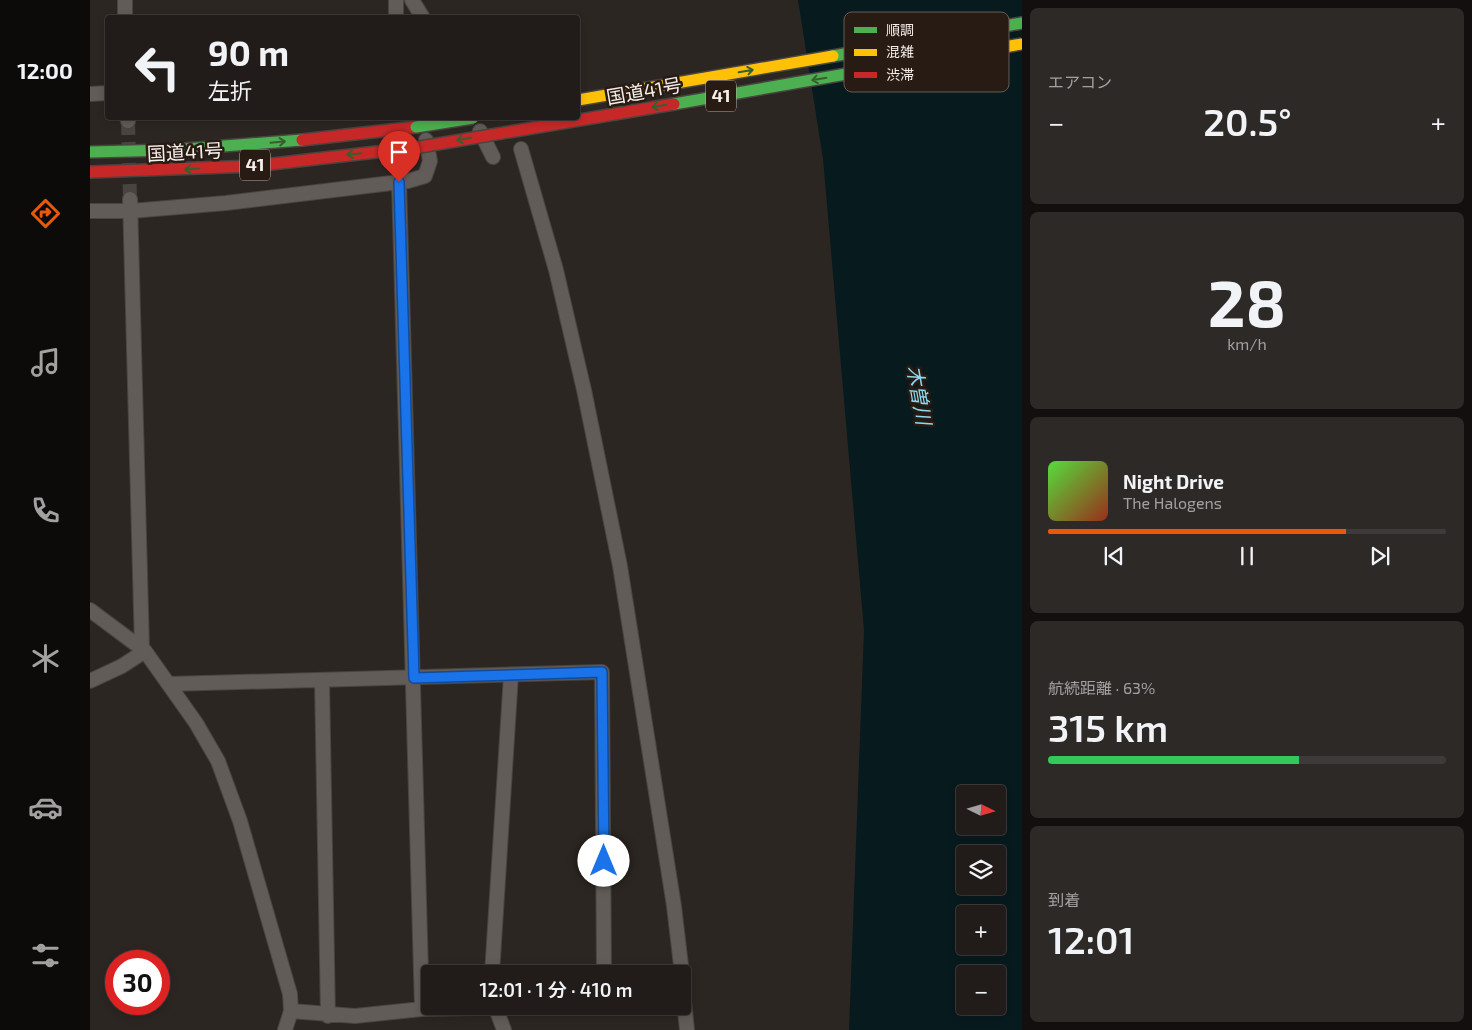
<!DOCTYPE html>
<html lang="ja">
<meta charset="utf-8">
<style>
:root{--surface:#211c1a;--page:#2d2927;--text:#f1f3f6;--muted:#a2a1a2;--line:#3e3a39;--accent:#ea580c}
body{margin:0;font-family:"Exo 2","Noto Sans JP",sans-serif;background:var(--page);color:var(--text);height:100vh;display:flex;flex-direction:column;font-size:19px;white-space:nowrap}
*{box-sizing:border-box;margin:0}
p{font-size:16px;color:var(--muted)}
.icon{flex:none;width:28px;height:28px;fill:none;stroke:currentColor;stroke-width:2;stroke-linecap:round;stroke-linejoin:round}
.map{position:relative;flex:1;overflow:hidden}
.sheet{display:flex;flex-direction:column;gap:8px;padding:8px;background:#120f0e;width:450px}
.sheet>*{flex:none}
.guide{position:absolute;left:15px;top:15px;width:475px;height:105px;border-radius:5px;box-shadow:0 2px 8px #0003,0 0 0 1px var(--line);background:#211c1a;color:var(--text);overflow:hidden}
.needle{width:32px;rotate:95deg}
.buttons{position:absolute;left:866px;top:785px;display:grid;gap:10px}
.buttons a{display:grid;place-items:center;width:50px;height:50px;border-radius:5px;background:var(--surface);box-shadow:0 2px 8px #0003,0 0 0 1px var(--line);font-size:25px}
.speed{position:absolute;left:15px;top:950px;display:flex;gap:10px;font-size:25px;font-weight:700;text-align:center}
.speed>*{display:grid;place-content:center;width:65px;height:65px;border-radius:50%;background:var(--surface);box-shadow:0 2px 8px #0003,0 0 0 1px var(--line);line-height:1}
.speed .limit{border:8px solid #d22;background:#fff;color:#111}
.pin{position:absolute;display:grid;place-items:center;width:42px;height:42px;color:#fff;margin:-51px -21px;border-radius:50% 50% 50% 0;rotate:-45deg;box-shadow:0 0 5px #0007}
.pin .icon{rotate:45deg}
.me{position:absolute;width:55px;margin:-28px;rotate:0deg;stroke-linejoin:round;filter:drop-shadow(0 0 4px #0008)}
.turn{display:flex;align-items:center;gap:18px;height:105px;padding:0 20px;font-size:22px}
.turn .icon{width:65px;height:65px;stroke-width:2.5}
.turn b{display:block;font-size:35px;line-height:42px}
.big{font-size:38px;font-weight:600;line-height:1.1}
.sheet .widget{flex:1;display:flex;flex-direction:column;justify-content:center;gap:8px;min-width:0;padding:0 18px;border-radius:8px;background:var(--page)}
.sheet .dial{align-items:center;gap:0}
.dial b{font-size:65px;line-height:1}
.song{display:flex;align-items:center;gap:15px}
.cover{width:60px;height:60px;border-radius:8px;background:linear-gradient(135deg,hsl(110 70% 55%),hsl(10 70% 35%))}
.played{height:5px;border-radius:2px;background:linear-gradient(90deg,var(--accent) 75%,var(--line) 75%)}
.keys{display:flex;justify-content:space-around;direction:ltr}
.heat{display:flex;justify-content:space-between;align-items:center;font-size:28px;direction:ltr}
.charge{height:8px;border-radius:4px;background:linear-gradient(90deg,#34c759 63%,var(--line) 0)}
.trip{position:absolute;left:331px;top:965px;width:270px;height:50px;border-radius:5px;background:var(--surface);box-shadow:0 2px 8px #0003,0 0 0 1px var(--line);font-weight:600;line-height:50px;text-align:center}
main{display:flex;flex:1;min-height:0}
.tab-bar{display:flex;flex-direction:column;width:90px;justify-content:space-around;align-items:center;background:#0d0b0a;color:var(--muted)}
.tab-bar .icon{width:35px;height:35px}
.tab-bar .selected{color:var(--accent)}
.tab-bar b{font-size:22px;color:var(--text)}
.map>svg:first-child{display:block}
.water{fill:#071a1e;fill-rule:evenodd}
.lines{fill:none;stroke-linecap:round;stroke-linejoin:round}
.street-tunnel{stroke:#4a4440;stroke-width:14;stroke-dasharray:14 7;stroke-linecap:butt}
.street-casing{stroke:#494440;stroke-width:16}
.fast-casing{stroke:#494440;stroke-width:14}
.slow-casing{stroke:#494440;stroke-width:14}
.jam-casing{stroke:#494440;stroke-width:14}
.street{stroke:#615c58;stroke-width:14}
.fast{stroke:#4caf50;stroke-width:11}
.slow{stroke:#ffc107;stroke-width:11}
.jam{stroke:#c62828;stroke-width:11}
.fast-bridge-casing{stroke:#494440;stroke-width:14;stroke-linecap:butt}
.slow-bridge-casing{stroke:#494440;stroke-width:14;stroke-linecap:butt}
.jam-bridge-casing{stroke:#494440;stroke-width:14;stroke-linecap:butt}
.fast-bridge{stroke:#4caf50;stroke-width:11}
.slow-bridge{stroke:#ffc107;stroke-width:11}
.jam-bridge{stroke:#c62828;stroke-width:11}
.oneway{stroke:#385e2f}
.route-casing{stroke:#114b97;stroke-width:12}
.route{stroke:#1a73e8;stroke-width:9}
.labels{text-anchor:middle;stroke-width:5;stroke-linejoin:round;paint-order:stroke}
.shield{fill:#271b14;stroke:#b8afa9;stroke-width:1}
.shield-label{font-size:18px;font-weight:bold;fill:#f6eee9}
.street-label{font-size:19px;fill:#f6eee9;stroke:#271b14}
.water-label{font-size:20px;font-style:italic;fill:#8ddaee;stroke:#271b14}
.key{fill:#271b14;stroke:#655a54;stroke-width:1}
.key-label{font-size:14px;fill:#f6eee9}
</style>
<main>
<nav class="tab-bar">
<b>12:00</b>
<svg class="icon selected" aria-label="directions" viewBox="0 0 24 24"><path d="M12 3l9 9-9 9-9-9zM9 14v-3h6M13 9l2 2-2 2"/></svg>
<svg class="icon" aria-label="music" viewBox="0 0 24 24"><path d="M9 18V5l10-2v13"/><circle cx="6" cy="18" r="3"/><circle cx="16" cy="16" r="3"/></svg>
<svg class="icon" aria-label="phone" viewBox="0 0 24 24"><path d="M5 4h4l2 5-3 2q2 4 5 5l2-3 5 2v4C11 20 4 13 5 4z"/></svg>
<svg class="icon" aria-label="climate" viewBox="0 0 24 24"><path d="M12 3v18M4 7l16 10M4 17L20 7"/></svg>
<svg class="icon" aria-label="car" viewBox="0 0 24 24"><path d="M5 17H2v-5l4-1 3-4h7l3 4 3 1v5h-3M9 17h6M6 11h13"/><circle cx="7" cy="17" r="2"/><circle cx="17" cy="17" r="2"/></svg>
<svg class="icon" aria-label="filters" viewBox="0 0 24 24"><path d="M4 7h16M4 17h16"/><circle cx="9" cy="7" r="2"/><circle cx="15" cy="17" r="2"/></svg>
</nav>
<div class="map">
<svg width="932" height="1030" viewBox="0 0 932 1030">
<rect width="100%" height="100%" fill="#2c2622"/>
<path class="water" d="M 708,0 L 932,0 L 932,1030 L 759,1030 L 774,630 L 733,159 ZM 875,794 L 908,794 L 908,826 L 875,826 ZM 875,854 L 908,854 L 908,886 L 875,886 ZM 875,914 L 908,914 L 908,946 L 875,946 ZM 875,974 L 908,974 L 908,1006 L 875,1006 Z"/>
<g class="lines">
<path class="street-tunnel" d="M 38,121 L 40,199"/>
<g class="street-casing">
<path id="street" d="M 35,0 L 35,18
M 306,0 L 306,18
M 322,0 L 333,18
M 0,94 L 18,93
M 37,118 L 38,121
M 390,131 L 403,157
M 431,149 L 466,270 L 494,390 L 530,566 L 584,906 L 592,974
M 309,182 L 332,1009
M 40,199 L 52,648
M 0,211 L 41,211 L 136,203 L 318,181 L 335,176 L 340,161 L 336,140
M 0,610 L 55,651 L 106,723 L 128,761 L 150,821 L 200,994 L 201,1011 L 195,1030
M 232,680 L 238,1016
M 0,681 L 32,666 L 55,651
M 79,684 L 512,672 L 514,974
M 402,974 L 421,675
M 592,981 L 597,1030
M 405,1006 L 414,1030
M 201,1011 L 265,1016 L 332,1009 L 473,1006"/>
</g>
<g class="fast-casing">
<path id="fast" d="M 743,56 L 932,23
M 0,152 L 82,150 L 212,140"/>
</g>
<g class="slow-casing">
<path id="slow" d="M 488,100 L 743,56"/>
</g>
<g class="jam-casing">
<path id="jam" d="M 212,140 L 326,127
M 0,172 L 164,166 L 330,147"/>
</g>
<use href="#street" class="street"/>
<use href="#fast" class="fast"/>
<use href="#slow" class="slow"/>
<use href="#jam" class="jam"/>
<g class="fast-bridge-casing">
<path id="fast-bridge" d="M 584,104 L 831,61
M 326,127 L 383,118"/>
</g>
<g class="slow-bridge-casing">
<path id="slow-bridge" d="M 831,61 L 932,44"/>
</g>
<g class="jam-bridge-casing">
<path id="jam-bridge" d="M 330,147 L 584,104"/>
</g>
<use href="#fast-bridge" class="fast-bridge"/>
<use href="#slow-bridge" class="slow-bridge"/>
<use href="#jam-bridge" class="jam-bridge"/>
</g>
<defs><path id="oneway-shaft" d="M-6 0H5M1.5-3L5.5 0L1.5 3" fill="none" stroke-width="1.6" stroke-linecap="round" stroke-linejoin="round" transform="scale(1.25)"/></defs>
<g class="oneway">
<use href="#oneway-shaft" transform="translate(656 71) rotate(-10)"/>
<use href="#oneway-shaft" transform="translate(729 79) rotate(170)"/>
<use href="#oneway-shaft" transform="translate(569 106) rotate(170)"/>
<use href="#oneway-shaft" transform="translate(374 139) rotate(170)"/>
<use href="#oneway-shaft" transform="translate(188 142) rotate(-5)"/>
<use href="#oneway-shaft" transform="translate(264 154) rotate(174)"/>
<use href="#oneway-shaft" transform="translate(102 169) rotate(177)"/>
</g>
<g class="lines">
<g class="route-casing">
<path id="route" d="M 309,182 L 324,678 L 512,672 L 514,861"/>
</g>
<use href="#route" class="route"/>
</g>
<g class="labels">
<g class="shield">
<rect x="616" y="80.5" width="30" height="31" rx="4"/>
<rect x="150" y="149.5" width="30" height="31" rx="4"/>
</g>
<g class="shield-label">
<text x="631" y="102">41</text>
<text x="165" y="171">41</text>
</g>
<g class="street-label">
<text transform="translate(554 91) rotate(-10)" y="7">国道41号</text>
<text transform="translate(95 152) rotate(-3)" y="7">国道41号</text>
</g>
<g class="water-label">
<text transform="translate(829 395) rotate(80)" y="7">木曽川</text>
</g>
</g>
<rect x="754" y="12" width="165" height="80" rx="8" class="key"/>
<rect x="764" y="27" width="23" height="6" fill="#4caf50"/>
<rect x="764" y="49" width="23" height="7" fill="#ffc107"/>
<rect x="764" y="72" width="23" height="6" fill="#c62828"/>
<g class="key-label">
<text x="796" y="35">順調</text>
<text x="796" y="57">混雑</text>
<text x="796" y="80">渋滞</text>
</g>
</svg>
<div class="buttons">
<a><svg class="needle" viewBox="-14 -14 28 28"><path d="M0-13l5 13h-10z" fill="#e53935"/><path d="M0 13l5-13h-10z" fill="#a2a1a2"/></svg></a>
<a><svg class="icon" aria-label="layers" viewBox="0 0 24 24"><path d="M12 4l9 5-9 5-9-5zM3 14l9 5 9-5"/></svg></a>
<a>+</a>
<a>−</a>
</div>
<div class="speed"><div class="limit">30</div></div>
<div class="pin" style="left:309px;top:182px;background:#d93025"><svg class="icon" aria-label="arrive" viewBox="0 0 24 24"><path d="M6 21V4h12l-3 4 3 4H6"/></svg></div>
<svg class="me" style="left:514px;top:861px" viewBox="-20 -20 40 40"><circle r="19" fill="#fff"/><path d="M0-13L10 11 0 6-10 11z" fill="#1a73e8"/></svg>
<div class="trip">12:01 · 1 分 · 410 m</div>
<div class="guide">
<div class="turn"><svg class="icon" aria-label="left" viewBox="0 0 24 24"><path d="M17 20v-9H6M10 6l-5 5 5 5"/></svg><div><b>90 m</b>左折</div></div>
</div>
</div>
<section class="sheet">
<div class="widget"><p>エアコン</p>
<div class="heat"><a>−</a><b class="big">20.5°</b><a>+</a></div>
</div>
<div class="widget dial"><b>28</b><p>km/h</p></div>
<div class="widget">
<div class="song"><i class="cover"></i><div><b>Night Drive</b><p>The Halogens</p></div></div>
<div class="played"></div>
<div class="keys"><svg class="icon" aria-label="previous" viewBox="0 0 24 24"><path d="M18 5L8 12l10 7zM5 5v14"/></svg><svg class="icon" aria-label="pause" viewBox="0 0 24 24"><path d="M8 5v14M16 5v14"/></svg><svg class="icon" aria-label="next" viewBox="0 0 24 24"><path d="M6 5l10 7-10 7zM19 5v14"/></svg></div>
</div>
<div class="widget"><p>航続距離 · 63%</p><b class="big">315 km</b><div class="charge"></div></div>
<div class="widget"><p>到着</p><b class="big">12:01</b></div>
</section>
</main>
